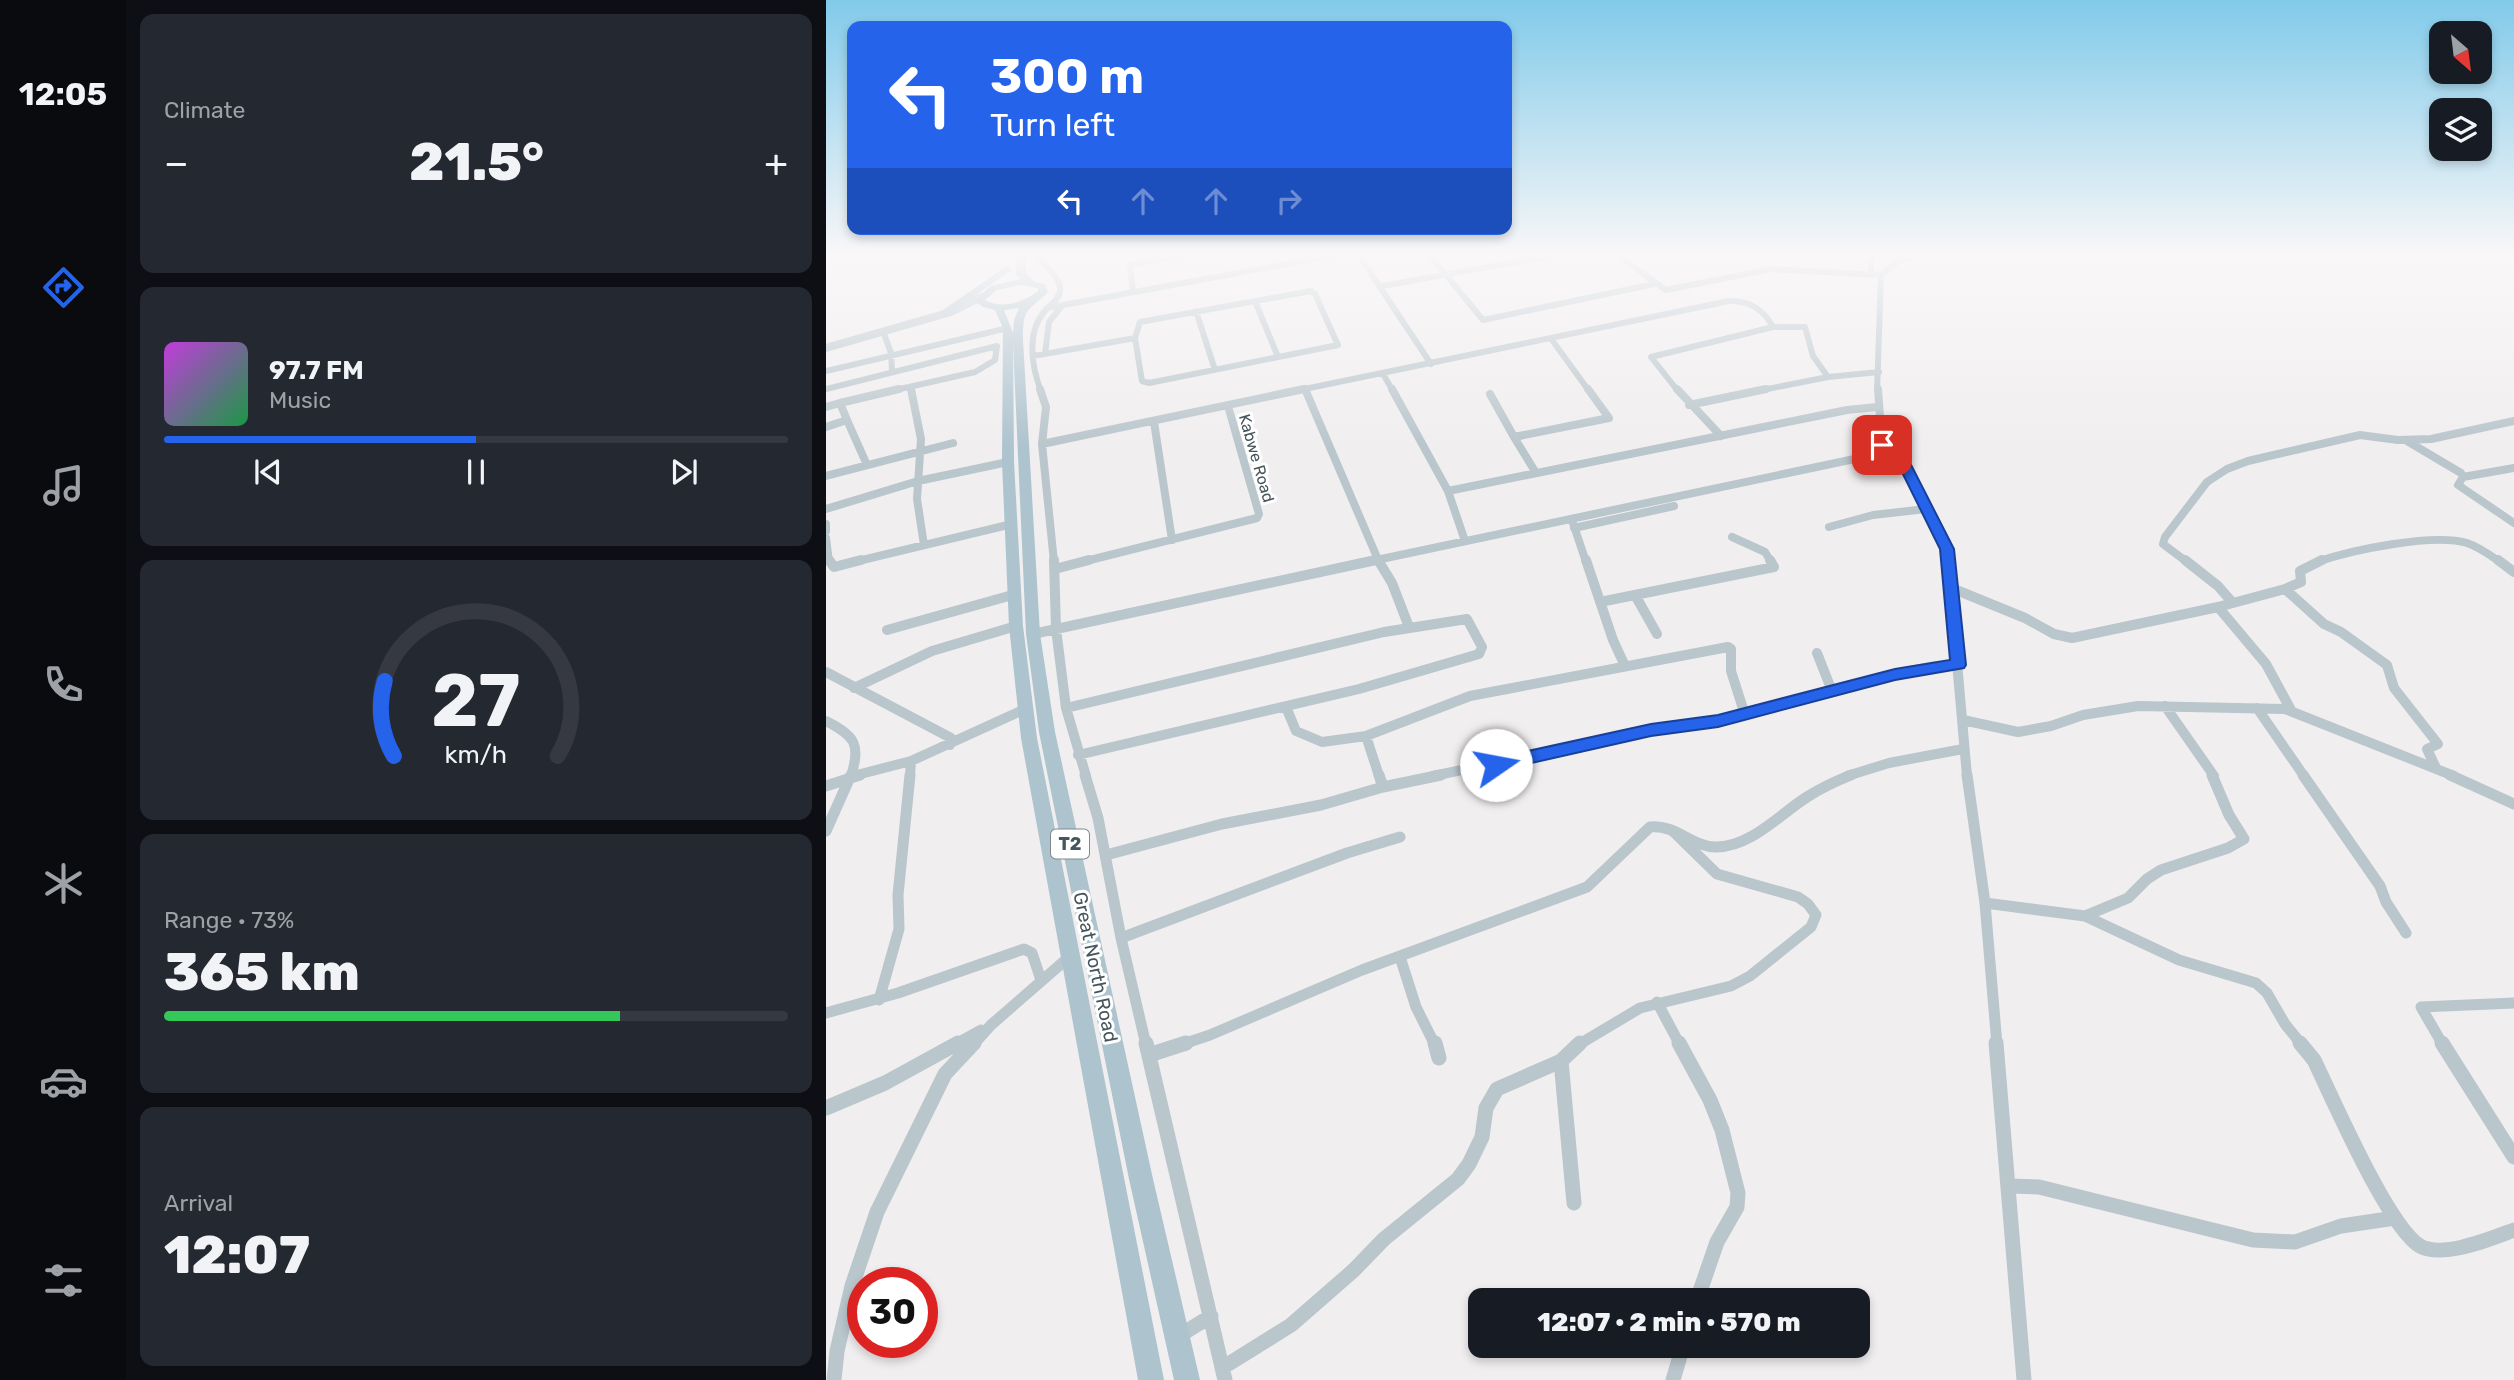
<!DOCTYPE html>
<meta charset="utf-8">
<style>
:root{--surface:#171b24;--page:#242831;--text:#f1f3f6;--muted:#9ea1a6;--line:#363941;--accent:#2563eb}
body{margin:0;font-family:Rubik,sans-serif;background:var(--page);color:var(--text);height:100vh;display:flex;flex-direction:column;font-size:26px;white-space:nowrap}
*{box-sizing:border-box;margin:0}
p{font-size:23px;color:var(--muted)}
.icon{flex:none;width:38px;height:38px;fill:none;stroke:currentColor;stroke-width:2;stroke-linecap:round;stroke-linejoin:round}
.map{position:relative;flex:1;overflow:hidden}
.side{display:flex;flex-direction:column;gap:14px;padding:14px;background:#0d0f14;width:700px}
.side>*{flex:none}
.top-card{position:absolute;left:21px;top:21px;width:665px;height:214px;border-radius:14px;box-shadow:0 4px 10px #0003;background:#2563eb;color:#fff;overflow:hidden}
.needle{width:46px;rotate:152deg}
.tools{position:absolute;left:1603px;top:21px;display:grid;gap:14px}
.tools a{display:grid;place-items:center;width:63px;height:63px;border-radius:14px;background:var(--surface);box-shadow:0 4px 10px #0003;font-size:35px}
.speed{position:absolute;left:21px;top:1267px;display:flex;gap:14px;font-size:35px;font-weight:700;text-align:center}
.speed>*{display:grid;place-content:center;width:91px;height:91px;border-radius:50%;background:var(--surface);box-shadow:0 4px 10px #0003;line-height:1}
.speed .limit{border:10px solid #d22;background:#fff;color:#111}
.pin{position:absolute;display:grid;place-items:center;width:60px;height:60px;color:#fff;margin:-30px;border-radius:14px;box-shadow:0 4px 10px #0006}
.me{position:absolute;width:77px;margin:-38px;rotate:78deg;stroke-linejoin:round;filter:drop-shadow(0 0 5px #0008)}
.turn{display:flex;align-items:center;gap:24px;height:147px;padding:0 28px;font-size:32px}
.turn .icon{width:91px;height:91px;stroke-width:2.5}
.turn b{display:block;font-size:49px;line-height:60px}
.lanes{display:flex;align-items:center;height:66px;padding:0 28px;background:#0003;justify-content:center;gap:35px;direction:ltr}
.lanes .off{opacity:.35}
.big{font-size:52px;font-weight:800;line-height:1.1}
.side .card{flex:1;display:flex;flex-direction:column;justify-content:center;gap:10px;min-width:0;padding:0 24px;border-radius:14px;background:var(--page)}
.side .dial{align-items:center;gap:0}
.dial svg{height:182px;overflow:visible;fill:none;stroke:var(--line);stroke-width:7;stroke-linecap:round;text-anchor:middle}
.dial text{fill:var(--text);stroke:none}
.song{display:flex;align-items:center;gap:21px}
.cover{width:84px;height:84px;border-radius:10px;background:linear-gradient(135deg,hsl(290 70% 55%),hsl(140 70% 35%))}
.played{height:7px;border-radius:4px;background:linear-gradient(90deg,var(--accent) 50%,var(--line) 50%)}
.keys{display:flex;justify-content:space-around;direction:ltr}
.heat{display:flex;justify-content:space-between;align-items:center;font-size:38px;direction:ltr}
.charge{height:10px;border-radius:5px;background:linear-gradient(90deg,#34c759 73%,var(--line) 0)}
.trip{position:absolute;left:642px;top:1288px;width:402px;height:70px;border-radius:14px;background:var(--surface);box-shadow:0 4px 10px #0003;font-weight:800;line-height:70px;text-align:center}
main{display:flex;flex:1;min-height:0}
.tabs{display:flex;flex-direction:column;width:126px;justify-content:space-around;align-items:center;background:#090b0e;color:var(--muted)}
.tabs .icon{width:49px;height:49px}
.tabs .current{color:var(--accent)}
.tabs b{font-size:32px;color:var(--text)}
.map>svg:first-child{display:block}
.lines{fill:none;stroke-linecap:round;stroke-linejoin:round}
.minor-far4{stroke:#b9c6cc;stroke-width:6}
.minor-far3{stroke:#b9c6cc;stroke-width:8}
.minor-far2{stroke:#b9c6cc;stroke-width:10}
.minor-far1{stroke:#b9c6cc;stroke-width:11}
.minor{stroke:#b9c6cc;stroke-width:15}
.tertiary{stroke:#b9c6cc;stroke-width:8}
.primary{fill:#adc3ce;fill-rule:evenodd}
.route{fill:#2563eb;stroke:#184099;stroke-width:2}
.labels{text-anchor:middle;stroke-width:6;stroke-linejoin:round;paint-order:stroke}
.far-street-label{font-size:16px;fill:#46565c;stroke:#fff}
.shield{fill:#fff;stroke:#7e898d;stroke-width:2}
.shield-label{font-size:18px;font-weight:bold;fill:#46565c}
.street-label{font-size:19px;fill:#46565c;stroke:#fff}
</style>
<main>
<nav class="tabs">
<b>12:05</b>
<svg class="icon current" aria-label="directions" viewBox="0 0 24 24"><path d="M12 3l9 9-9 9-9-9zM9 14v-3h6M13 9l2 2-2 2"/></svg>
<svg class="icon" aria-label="music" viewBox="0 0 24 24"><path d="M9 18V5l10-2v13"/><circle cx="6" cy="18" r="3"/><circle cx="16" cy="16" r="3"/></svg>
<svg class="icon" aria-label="phone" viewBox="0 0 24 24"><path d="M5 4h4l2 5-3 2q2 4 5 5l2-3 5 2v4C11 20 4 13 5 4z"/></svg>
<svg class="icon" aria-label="climate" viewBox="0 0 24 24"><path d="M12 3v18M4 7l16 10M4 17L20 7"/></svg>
<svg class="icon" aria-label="car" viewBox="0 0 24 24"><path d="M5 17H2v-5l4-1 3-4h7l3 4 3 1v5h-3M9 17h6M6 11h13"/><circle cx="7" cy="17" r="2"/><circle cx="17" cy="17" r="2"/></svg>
<svg class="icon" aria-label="filters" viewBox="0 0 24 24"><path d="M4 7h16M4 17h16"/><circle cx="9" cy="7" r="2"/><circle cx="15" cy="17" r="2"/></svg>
</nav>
<section class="side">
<div class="card"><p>Climate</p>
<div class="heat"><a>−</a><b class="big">21.5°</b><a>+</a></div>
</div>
<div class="card">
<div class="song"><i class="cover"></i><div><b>97.7 FM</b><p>Music</p></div></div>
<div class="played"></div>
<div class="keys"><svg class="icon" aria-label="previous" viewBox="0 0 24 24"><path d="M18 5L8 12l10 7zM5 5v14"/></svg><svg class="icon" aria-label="pause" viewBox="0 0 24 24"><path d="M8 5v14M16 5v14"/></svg><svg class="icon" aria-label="next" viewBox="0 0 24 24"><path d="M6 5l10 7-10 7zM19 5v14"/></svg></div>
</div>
<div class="card dial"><svg viewBox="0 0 100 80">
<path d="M14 69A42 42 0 1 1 86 69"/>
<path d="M14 69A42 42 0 0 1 10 36" stroke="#2563eb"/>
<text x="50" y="56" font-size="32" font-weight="700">27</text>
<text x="50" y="72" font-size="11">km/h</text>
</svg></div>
<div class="card"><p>Range · 73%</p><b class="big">365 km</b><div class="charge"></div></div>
<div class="card"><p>Arrival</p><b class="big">12:07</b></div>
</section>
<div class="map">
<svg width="1688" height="1380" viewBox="0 0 1688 1380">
<rect width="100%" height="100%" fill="#f1eeef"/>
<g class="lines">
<path class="minor-far4" d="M 212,254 C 216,267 236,276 234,291 C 233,300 223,306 218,312 C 200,333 206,368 215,391
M 532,254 L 605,364
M 603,254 L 657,320 L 828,284
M 790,254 L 840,290 L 945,269 L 1055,275
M 1045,254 L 1045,272
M 556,286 L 735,254
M 307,291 L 304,265 L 364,254
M 485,291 L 489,294 L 512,345 L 323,383 L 316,381 L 309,338 L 314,322 Z
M 429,301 L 452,357
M 221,308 L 516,254
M 370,311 L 389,370
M 57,331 L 65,353 L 66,370
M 726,340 L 763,391
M 219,354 L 223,322 L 236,306
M 207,356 L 309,338
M 0,371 L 182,328
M 557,374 L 567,391
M 84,387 L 85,391
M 0,389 L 171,346 L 169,360 L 149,372 L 65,391
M 469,391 L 903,301 C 923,300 938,310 947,327
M 852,391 L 825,357 L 947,327 L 979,327 L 987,356 L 1002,377
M 931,391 L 1002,377 L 1053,372
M 1051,391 L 1055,275 L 1070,263 L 1092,254"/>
<path class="minor-far3" d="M 85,389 L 95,439 L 91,499 L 98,545
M 214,389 L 220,407 L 216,444 L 228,562
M 479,389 L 553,562
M 566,389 L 622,491 L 639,541
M 851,389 L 895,436
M 664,394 L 688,437
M 14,403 L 73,389
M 863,405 L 940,389
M 0,407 L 14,403 L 21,420 L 0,427
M 21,420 L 41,465
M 328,422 L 346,540
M 1581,441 L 1635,473 L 1637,477 L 1632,485 L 1688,523
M 216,444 L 478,389
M 1056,445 L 1076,458 L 1121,549 L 1122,562
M 710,473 L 688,437 L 783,418 L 762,389
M 0,476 L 127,443
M 1637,477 L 1688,468
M 622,491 L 1021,410 L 1051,407
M 0,509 L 92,481 L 182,462
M 746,520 L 760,562
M 0,524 L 0,531
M 1003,527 L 1047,515 L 1100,509
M 748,528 L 848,506
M 906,537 L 939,552 L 945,562
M 0,538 L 3,562
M 28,562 L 186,524
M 256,562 L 431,518 L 433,514 L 402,406
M 541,562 L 1038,457 L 1056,445 L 1052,389
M 1361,562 L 1337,544 L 1339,537 L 1381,482 L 1401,469 L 1422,461 L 1534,435 L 1572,440 L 1605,439 L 1688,421
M 1491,562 C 1525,550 1607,533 1641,543 C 1653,547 1664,555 1674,562"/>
<path class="minor-far2" d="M 3,560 L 8,567 L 35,560
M 228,560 L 230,629 L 240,708 L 260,776
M 552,560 L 566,583 L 583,627
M 760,560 L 787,640 L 799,666
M 1122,560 L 1141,776
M 1359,560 L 1392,586 L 1406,602
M 1672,560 L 1688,572
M 229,569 L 263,560
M 1123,587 L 1199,618 L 1228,634 L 1246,638 L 1392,607 L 1459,589 L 1498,624 L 1515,632 L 1561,665 L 1568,688 L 1612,744 L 1601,749 L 1610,768
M 1459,589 L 1475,582 L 1474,571 L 1496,560
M 809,595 L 831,634
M 774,602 L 948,567 L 944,560
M 1392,607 L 1440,664 L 1465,710
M 61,630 L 190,594
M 207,634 L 550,560
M 991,653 L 1006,691
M 0,672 L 125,738 L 124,745
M 28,688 L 106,651 L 190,626
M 1339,706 L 1388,776
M 460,707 L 470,731 L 496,742 L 540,736 L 644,696 L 902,647 L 905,649 L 905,671 L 919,715
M 240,708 L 558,632 L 641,619 L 656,647 L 653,654 L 533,689 L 252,755
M 1431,708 L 1478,776
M 1137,720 L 1192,732 L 1225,726 L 1257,715 L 1312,706 L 1459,709 L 1628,776
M 0,721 C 29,736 35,744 25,776
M 540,736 L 553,776
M 27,776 L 85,761 L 199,709
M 84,776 L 85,761
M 607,776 L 826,730 L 892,721 L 1069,674 L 1110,666 L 1133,665
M 1021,776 L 1063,763 L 1137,749"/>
<path class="minor-far1" d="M 259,775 L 272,818 L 295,938 L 320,1045
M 553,775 L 557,787
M 1141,775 L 1159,903 L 1171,1045
M 1477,775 L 1554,886 L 1560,902 L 1580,933
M 1624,775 L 1688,804
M 0,786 L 34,775
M 0,831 L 25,775
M 280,855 L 396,824 L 495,805 L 557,787 L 615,775
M 1159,903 L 1259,916 L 1353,960 L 1430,983 L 1441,993 L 1459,1024 L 1476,1045
M 1259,916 L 1302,898 L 1321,879 L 1335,870 L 1402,848 L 1418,839 L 1403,815 L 1386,775
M 295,938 L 521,853 L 574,837
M 574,957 L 590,1007 L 609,1045
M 53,1000 L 73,929 L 72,895 L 84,775
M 831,1002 L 854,1045
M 0,1013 L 72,993 L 198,949 L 206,953 L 215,980
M 128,1045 L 155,1030
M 147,1045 L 165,1025 L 243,957
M 354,1045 L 384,1035 L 536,970 L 761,887 L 824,827 C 850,824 867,848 891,847 C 926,846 954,814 981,797 C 995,788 1010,781 1025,775
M 752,1045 L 814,1008 L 905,986 L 924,976 L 985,927 L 990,915 L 982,904 L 972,897 L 891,874 L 847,831
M 1617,1045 L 1595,1007 L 1688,1003"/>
<path class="minor" d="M 320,1043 L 399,1380
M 609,1043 L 613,1058
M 853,1043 L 884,1100 L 896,1130 L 912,1193 L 911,1207 L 891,1242 L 871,1300
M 1170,1043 L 1198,1380
M 1474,1043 L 1488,1060 C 1507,1099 1562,1227 1594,1246 C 1617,1259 1666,1238 1688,1230
M 1616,1043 L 1688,1157
M 323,1055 L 360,1043
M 735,1061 L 748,1203
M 0,1108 L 59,1083 L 132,1043
M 1182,1186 L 1213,1187 L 1427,1240 L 1469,1242 L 1515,1226 L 1569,1218
M 353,1336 L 385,1316
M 396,1368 L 465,1325 L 528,1270 L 558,1239 L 632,1179 L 643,1164 L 656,1137 L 660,1108 L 671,1089 L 735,1061 L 754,1043
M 8,1380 L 11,1351 L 26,1286 L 51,1212 L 119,1074 L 148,1043
M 847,1380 L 857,1346"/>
<path class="tertiary" d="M 0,348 L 125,312 L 155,297"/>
<path class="primary" d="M 191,254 L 199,254 L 200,274 L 209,282 L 219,284 L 222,292 C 201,313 197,306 197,340 L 214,634 L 229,732 L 327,1179 L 374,1380 L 348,1380 L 303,1179 L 213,732 L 200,634 L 187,343 L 188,462 L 197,626 L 211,738 L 338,1380 L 312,1380 L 195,738 L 183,626 L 176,462 L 177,328 L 169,310 L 157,307 L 149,301 L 164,286 L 195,279 L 190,275 ZM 194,285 L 212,288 L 212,291 C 198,302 176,310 159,300 L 171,290 ZM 193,308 L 188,320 L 187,333 L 178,310 Z
M 181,266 L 185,269 L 184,271 L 120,316 L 114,316 L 114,312 Z"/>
</g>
<linearGradient id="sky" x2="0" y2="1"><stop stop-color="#81caea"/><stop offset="0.57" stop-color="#f9f7f8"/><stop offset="1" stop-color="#f9f7f8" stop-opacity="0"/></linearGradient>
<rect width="1688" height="447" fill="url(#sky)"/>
<path class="route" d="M 1052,442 L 1060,442 L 1080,455 L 1128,549 L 1140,665 L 1138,668 L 1069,680 L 892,727 L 825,736 L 670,771 L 664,769 L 662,765 L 664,760 L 670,758 L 825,724 L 892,715 L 1069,669 L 1124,660 L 1114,549 L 1070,460 L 1052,448 Z"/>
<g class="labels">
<g class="far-street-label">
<text transform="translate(431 458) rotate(74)" y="6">Kabwe Road</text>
</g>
<rect class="shield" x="225" y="829.5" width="38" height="29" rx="5"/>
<g class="shield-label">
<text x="244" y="850">T2</text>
</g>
<g class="street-label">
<text transform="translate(270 967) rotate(78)" y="7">Great North Road</text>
</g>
</g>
</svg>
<div class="tools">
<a><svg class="needle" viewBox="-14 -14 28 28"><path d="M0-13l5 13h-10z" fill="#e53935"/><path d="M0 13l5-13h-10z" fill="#9ea1a6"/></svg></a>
<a><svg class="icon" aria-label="layers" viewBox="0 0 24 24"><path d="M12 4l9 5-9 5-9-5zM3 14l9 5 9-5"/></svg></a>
</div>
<div class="speed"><div class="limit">30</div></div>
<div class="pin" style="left:1056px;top:445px;background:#d93025"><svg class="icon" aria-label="arrive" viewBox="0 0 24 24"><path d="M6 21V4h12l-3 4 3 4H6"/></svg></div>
<svg class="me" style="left:670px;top:765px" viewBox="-20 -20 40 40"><circle r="19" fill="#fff"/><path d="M0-13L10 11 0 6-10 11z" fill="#2563eb"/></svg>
<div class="trip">12:07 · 2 min · 570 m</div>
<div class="top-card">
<div class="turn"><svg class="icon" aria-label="left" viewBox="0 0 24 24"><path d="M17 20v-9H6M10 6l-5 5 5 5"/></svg><div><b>300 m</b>Turn left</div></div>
<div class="lanes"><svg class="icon" aria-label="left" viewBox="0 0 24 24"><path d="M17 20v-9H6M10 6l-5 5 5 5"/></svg><svg class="icon off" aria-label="ahead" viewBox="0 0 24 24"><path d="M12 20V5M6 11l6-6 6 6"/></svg><svg class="icon off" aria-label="ahead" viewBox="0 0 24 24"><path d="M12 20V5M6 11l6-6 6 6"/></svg><svg class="icon off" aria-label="right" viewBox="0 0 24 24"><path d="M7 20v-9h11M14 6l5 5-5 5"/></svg></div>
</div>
</div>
</main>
